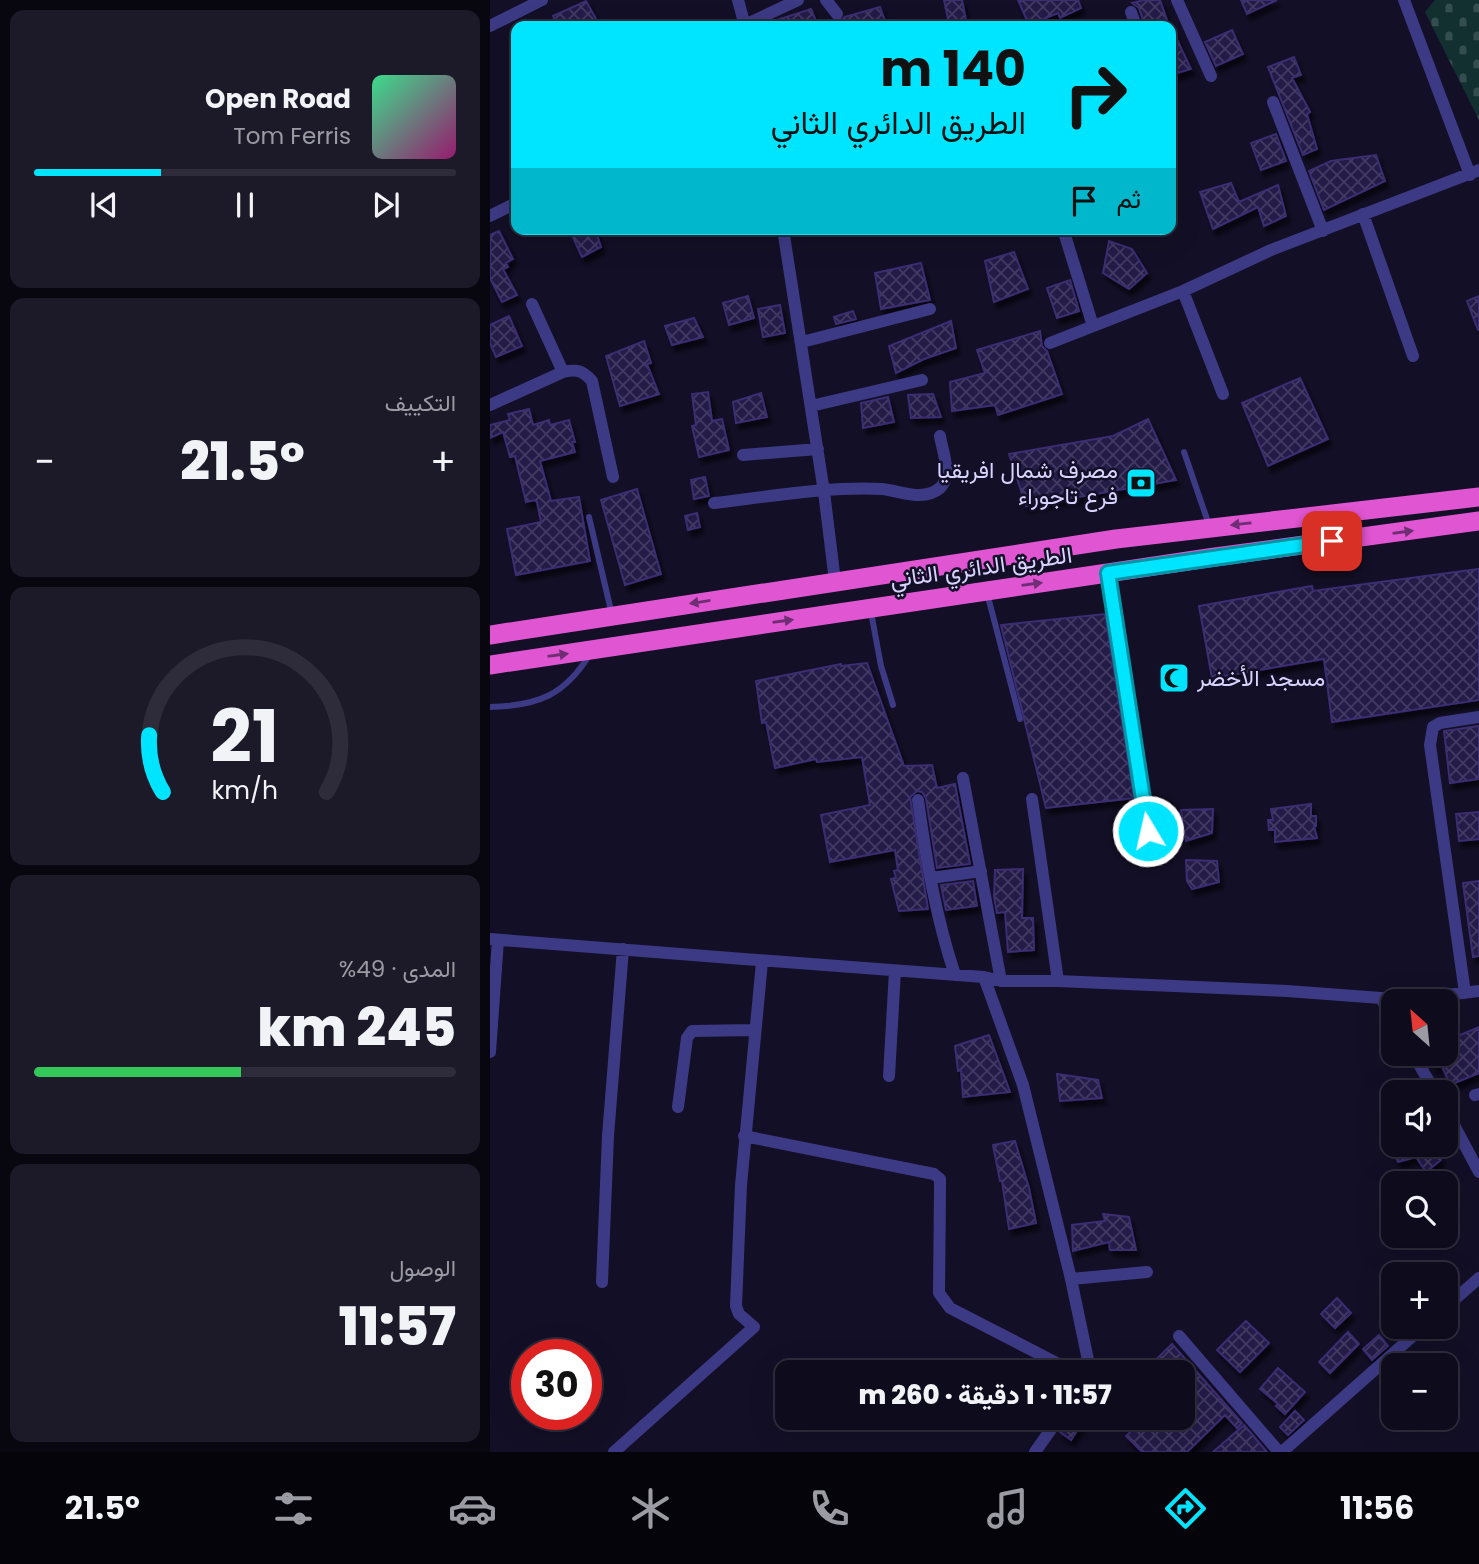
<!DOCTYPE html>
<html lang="ar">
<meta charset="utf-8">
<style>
:root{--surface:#0e0b1c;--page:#1c1929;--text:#f1f3f6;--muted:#9b9ba3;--line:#2e2b3b;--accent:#00e5ff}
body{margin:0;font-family:Poppins,Vazirmatn,sans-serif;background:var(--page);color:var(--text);direction:rtl;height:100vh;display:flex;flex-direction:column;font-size:26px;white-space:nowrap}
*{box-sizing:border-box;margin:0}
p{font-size:23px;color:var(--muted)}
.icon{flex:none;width:38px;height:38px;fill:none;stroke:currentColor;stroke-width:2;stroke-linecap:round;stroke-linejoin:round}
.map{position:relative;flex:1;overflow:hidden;direction:ltr}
.panel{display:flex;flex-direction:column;gap:10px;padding:10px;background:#08060f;width:490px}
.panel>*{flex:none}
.top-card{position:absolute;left:21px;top:21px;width:665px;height:214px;border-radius:14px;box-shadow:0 7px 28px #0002,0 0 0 2px var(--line);direction:rtl;background:#00e5ff;color:#111;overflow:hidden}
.needle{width:46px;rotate:333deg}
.tools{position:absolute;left:891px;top:989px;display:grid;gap:14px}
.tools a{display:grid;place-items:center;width:77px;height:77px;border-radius:14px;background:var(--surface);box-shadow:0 7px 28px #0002,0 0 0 2px var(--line);font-size:35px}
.speed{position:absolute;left:21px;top:1339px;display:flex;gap:14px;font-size:35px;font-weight:700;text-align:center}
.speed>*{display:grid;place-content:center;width:91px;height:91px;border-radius:50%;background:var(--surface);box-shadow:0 7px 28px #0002,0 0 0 2px var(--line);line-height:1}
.speed .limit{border:10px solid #d22;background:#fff;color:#111}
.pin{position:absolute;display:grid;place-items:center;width:60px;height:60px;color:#fff;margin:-30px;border-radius:14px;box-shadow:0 4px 10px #0006}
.me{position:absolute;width:77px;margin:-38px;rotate:351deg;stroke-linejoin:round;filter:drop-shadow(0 0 5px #0008)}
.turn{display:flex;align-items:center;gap:24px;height:147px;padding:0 35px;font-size:32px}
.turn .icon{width:91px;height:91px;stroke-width:2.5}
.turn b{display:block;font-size:49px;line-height:60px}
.then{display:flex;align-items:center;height:66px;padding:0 35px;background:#0003;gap:14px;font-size:26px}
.big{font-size:52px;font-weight:800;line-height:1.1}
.panel .card{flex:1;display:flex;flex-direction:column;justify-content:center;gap:10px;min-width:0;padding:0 24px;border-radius:14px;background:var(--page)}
.panel .dial{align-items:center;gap:0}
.dial svg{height:182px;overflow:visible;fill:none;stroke:var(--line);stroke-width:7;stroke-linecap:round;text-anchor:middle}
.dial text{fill:var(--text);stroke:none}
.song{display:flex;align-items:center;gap:21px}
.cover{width:84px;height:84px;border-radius:10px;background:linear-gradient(135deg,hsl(150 70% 55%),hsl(320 70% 35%))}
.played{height:7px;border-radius:4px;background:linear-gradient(90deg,var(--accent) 30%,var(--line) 30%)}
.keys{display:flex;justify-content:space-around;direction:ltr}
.heat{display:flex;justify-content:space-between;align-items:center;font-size:38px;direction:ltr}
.charge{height:10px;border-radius:5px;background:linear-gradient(90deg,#34c759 49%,var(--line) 0)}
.trip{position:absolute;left:285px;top:1360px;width:420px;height:70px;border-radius:14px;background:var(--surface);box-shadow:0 7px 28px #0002,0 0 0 2px var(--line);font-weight:800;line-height:70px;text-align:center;direction:rtl}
.tabs{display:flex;height:112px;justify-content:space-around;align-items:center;background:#06040b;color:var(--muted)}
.tabs .icon{width:49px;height:49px}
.tabs .on{color:var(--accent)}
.tabs b{font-size:32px;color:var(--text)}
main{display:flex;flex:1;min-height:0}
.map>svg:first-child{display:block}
.cemetery{fill:url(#cemetery-stones)}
.building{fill:url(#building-cross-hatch);stroke:#3b2d73;stroke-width:2;filter:url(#shadow)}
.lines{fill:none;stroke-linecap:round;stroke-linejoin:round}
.service{stroke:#3d3a85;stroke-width:6}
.minor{stroke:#3d3a85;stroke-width:12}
.trunk{stroke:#e055d1;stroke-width:19}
.oneway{fill:#6f2e73}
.route-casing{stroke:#0095a6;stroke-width:18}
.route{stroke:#00e5ff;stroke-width:12}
.labels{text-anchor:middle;stroke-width:5;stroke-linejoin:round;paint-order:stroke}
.poi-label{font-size:23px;fill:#d9d4ff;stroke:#130f26;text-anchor:end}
.street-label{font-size:23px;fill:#d9d4ff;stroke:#130f26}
</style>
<main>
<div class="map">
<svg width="989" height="1452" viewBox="0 0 989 1452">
<defs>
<pattern id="cemetery-stones" width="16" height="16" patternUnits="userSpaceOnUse" patternTransform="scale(1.75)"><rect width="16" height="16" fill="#12302f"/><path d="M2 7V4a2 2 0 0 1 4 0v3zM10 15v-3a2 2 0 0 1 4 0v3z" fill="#344d4e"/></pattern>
<pattern id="building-cross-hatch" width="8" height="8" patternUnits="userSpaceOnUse" patternTransform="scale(1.75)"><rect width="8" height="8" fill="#241b47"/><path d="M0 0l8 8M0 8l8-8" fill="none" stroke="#433b63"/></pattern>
<filter id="shadow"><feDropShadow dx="3.5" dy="6" stdDeviation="2" flood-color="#0009"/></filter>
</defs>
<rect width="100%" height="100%" fill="#130f26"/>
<path class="cemetery" d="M 945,0 L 989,0 L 989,120 L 935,12 Z"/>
<path class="building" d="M 454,0 L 472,0 L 476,20 L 459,24 Z
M 528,0 L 588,0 L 591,8 L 570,18 L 568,13 L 539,25 Z
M 654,0 L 670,0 L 679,26 L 655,26 L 649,8 L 642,3 Z
M 751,0 L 787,0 L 757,14 Z
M 96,1 L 110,26 L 68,26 L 63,16 Z
M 390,7 L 397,26 L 332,26 L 332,23 L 342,21 L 349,22 L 355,17 Z
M 321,9 L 328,26 L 275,26 L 284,21 Z
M 681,27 L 701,69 L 681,75 Z
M 742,30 L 753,54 L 726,66 L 715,42 Z
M 804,57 L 811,75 L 802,78 L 820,112 L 817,114 L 827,149 L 813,155 L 778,67 Z
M 786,134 L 796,161 L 771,170 L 761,143 Z
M 886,155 L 895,181 L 834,210 L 819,171 L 841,161 Z
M 741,183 L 749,202 L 788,185 L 796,216 L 774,226 L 768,207 L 723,229 L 710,192 Z
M 86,229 L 105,229 L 111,247 L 92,257 L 80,231 Z
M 9,231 L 23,259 L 16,263 L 18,267 L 13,269 L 27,295 L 12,302 L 0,278 L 0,235 Z
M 619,241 L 642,249 L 657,273 L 639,289 L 613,273 Z
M 524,252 L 538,289 L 504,302 L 495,261 Z
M 431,263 L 440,300 L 391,309 L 385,273 Z
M 580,280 L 589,311 L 567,318 L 557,288 Z
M 258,296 L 264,318 L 239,325 L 233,303 Z
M 989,296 L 989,330 L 988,330 L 977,301 Z
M 290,305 L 295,333 L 273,337 L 268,309 Z
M 363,311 L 366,319 L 346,324 L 344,317 Z
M 19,316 L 32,346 L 6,357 L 0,343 L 0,325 Z
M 204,318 L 213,337 L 182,345 L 175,326 Z
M 461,321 L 466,348 L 434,359 L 406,373 L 399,346 Z
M 550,331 L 552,346 L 557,351 L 572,394 L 508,415 L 505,405 L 462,411 L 460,382 L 495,373 L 487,350 Z
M 154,341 L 161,363 L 157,364 L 169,394 L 130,406 L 116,356 Z
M 810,378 L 838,439 L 778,466 L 752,403 Z
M 218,392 L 222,421 L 232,419 L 239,450 L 209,457 L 202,426 L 206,425 L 202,394 Z
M 271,393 L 277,417 L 246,423 L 243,402 Z
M 443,394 L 451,417 L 421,418 L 418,395 Z
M 398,397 L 404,422 L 373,428 L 371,403 Z
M 39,409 L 43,425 L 59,420 L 60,425 L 79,420 L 85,442 L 82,442 L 85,452 L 50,461 L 61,501 L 89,497 L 100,561 L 26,575 L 17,529 L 51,522 L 47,502 L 45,500 L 36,502 L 25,456 L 20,457 L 13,432 L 0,438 L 0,425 L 20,420 L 18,414 Z
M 658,419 L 686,480 L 536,506 L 519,454 L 623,436 Z
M 215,477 L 219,496 L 204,499 L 201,480 Z
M 147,489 L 171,574 L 135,585 L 111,500 Z
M 207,513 L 210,527 L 198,530 L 195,516 Z
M 989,569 L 989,700 L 842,722 L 834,659 L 722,678 L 709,606 L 822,586 L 823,591 Z
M 615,614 L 644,798 L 556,808 L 511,625 Z
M 377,663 L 414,766 L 442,765 L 447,788 L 465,784 L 480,864 L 447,868 L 436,798 L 432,792 L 427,791 L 420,797 L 438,909 L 409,911 L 401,879 L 406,878 L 404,871 L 408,870 L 405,850 L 340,862 L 331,815 L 380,805 L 372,757 L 327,762 L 326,759 L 285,768 L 276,722 L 272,723 L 266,681 L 351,664 L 351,666 Z
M 989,726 L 989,779 L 960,783 L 954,731 Z
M 821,804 L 821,816 L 826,816 L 826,826 L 824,826 L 827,838 L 785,842 L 785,830 L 779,830 L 778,820 L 783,820 L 781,809 Z
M 723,809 L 722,833 L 696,841 L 691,810 Z
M 989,812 L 989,839 L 969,841 L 966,814 Z
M 696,860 L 727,861 L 729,882 L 702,889 L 697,881 Z
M 533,869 L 532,918 L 543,918 L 544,950 L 518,952 L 515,912 L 507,913 L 504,897 L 505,870 Z
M 483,881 L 487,906 L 456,910 L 451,885 Z
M 989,881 L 989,956 L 983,957 L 973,883 Z
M 989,1027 L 989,1073 L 960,1085 L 951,1064 L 944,1067 L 940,1054 L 956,1054 L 956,1041 Z
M 499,1035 L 520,1092 L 473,1097 L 471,1070 L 468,1071 L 465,1046 Z
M 567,1074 L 608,1080 L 612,1098 L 570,1101 Z
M 525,1141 L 539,1188 L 546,1223 L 519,1229 L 512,1181 L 510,1181 L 503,1145 Z
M 899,1144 L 945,1144 L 951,1160 L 936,1172 L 926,1157 L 908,1162 Z
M 613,1214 L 639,1217 L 646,1250 L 620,1250 L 619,1242 L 583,1251 L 582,1225 L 615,1221 Z
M 847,1298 L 861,1313 L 845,1328 L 831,1314 Z
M 756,1321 L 779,1343 L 750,1372 L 727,1350 Z
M 858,1332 L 869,1344 L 840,1373 L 829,1362 Z
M 889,1335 L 898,1346 L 882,1360 L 873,1349 Z
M 682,1344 L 752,1423 L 747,1428 L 735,1415 L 697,1452 L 652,1452 L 636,1436 L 655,1418 L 693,1418 L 693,1372 L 653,1372 Z
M 788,1368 L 815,1392 L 795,1414 L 786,1406 L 788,1404 L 770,1389 Z
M 805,1411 L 814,1420 L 798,1435 L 790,1427 Z
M 578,1418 L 588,1418 L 593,1421 L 581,1440 L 570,1432 Z
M 754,1425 L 777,1452 L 723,1452 Z"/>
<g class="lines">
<path class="service" d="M 694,452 L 719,525
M 99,517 L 122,615
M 497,593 L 530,719
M 381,612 L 391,666 L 403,705
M 0,707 C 48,706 75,695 100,654"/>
<path class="minor" d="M 248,0 L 255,26
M 336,0 L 347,14
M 687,0 L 721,76
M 914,0 L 980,175
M 641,12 L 646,26
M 255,25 L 308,0
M 0,26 L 52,0
M 783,102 L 833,231
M 873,214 L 923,356
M 0,216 L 26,203
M 293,229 L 334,492 L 345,581
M 573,229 L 603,326
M 693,291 L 733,394
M 42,304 L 73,372
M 312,342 L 440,309
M 560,343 L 693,291 L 781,250 L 989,170
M 0,405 L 73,372 C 87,369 92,370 102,381 L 123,477
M 321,406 L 432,380
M 253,455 L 328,449
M 224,503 C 276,497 340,486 392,489 C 411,491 433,502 450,488 C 463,476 452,450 450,436
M 618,573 L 662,856
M 473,778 L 511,981
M 542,799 L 568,981
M 428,800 C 436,859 446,918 465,975
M 441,878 L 491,871
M 0,939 C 165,952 329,965 494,977 L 511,981 L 568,981 L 797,991 L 891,998 L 932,998 L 989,991
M 494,977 L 533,1085 L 581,1279 L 598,1360 L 596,1372
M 975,993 L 940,745 L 943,727 L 950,723 L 989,717
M 891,998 L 903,1019
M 0,1052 L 8,940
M 923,1054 L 945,1092
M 399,1076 L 405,971
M 985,1095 L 989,1094
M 188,1107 L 197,1038 L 202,1031 L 265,1030
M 956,1110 L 989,1172
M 254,1136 L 444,1174 L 450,1179 L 450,1187 L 449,1293 L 460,1308 L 584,1372
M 581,1279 L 657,1272
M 112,1282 L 118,1136 L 133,949
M 956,1307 L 989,1278
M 689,1336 L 789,1452
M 124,1452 L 264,1327 L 249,1314 L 246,1306 L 251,1185 L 272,962
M 545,1452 L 569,1418
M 792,1452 L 934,1326"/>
<path class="trunk" d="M 0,635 L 626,539 L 989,497
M 0,665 L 718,558 L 989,521"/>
</g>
<defs><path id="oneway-solid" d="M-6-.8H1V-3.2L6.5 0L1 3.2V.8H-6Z" transform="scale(1.75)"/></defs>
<g class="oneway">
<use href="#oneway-solid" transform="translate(751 524) rotate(174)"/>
<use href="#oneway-solid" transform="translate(913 532) rotate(-8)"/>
<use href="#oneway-solid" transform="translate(542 584) rotate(-8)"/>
<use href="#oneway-solid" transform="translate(210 602) rotate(171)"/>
<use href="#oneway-solid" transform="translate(293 621) rotate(-8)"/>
<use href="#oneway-solid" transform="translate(68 655) rotate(-8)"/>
</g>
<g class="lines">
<g class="route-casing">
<path id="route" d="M 658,831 L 618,573 L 842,541"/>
</g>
<use href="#route" class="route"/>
</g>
<defs>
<g id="bank-square" transform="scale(1.575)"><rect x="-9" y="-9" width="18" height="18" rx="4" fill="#00e5ff" stroke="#130f26"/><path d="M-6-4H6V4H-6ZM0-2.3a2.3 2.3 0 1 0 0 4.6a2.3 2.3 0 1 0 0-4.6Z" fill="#111"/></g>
<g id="mosque-square" transform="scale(1.575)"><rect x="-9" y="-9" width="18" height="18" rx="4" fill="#00e5ff" stroke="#130f26"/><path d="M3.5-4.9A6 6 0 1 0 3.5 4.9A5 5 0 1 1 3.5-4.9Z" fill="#111"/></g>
</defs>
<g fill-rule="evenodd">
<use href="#bank-square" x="651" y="483"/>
<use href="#mosque-square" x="684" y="678"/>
</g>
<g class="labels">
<g class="poi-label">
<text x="628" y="478">مصرف شمال افريقيا<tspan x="628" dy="26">فرع تاجوراء</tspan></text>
<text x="707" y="686" text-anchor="start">مسجد الأخضر</text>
</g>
<g class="street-label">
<text transform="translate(491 567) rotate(-8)" y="8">الطريق الدائري الثاني</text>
</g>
</g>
</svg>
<div class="tools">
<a><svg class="needle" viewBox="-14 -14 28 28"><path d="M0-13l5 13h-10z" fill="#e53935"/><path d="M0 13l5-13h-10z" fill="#9b9ba3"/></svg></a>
<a><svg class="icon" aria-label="sound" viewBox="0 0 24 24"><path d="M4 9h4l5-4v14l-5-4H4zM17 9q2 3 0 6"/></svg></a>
<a><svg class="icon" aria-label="search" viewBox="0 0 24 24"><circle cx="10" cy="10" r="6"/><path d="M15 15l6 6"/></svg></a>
<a>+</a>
<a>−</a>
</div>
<div class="speed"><div class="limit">30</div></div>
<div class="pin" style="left:842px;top:541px;background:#d93025"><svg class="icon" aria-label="arrive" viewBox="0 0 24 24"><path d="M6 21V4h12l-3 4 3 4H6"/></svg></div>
<svg class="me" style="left:658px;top:831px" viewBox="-20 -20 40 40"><circle r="17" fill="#00e5ff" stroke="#fff" stroke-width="3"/><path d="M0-11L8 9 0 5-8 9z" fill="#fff"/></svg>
<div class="trip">11:57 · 1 دقيقة · 260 m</div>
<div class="top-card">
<div class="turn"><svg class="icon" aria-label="right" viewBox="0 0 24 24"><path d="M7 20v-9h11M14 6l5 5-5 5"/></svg><div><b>140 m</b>الطريق الدائري الثاني</div></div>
<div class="then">ثم<svg class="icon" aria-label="arrive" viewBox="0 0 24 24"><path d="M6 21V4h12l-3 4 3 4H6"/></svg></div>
</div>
</div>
<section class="panel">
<div class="card">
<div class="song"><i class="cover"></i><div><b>Open Road</b><p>Tom Ferris</p></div></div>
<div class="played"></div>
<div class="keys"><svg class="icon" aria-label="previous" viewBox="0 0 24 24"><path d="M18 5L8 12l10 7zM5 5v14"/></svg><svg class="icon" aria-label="pause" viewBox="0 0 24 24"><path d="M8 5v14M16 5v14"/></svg><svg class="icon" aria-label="next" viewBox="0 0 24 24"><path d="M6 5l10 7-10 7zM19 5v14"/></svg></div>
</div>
<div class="card"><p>التكييف</p>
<div class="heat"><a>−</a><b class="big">21.5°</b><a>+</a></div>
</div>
<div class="card dial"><svg viewBox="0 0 100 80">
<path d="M14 69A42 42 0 1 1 86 69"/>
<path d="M14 69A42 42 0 0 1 8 44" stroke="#00e5ff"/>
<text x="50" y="56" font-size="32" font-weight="700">21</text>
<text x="50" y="72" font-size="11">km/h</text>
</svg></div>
<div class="card"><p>المدى · 49%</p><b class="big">245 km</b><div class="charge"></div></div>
<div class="card"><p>الوصول</p><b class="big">11:57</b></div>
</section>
</main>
<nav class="tabs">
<b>11:56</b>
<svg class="icon on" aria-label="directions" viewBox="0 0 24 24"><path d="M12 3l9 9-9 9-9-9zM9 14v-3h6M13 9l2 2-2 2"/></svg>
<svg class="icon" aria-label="music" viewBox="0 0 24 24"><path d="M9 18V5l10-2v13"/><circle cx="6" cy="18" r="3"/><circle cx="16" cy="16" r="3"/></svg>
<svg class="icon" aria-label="phone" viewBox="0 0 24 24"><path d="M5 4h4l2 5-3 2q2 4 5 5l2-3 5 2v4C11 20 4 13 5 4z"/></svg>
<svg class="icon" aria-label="climate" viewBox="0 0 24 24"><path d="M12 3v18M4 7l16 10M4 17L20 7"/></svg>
<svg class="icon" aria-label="car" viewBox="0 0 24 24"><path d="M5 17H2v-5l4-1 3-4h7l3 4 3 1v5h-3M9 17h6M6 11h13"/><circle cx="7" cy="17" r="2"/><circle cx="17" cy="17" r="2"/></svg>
<svg class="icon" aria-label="filters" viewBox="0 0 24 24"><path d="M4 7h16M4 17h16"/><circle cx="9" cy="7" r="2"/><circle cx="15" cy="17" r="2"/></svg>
<b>21.5°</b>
</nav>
